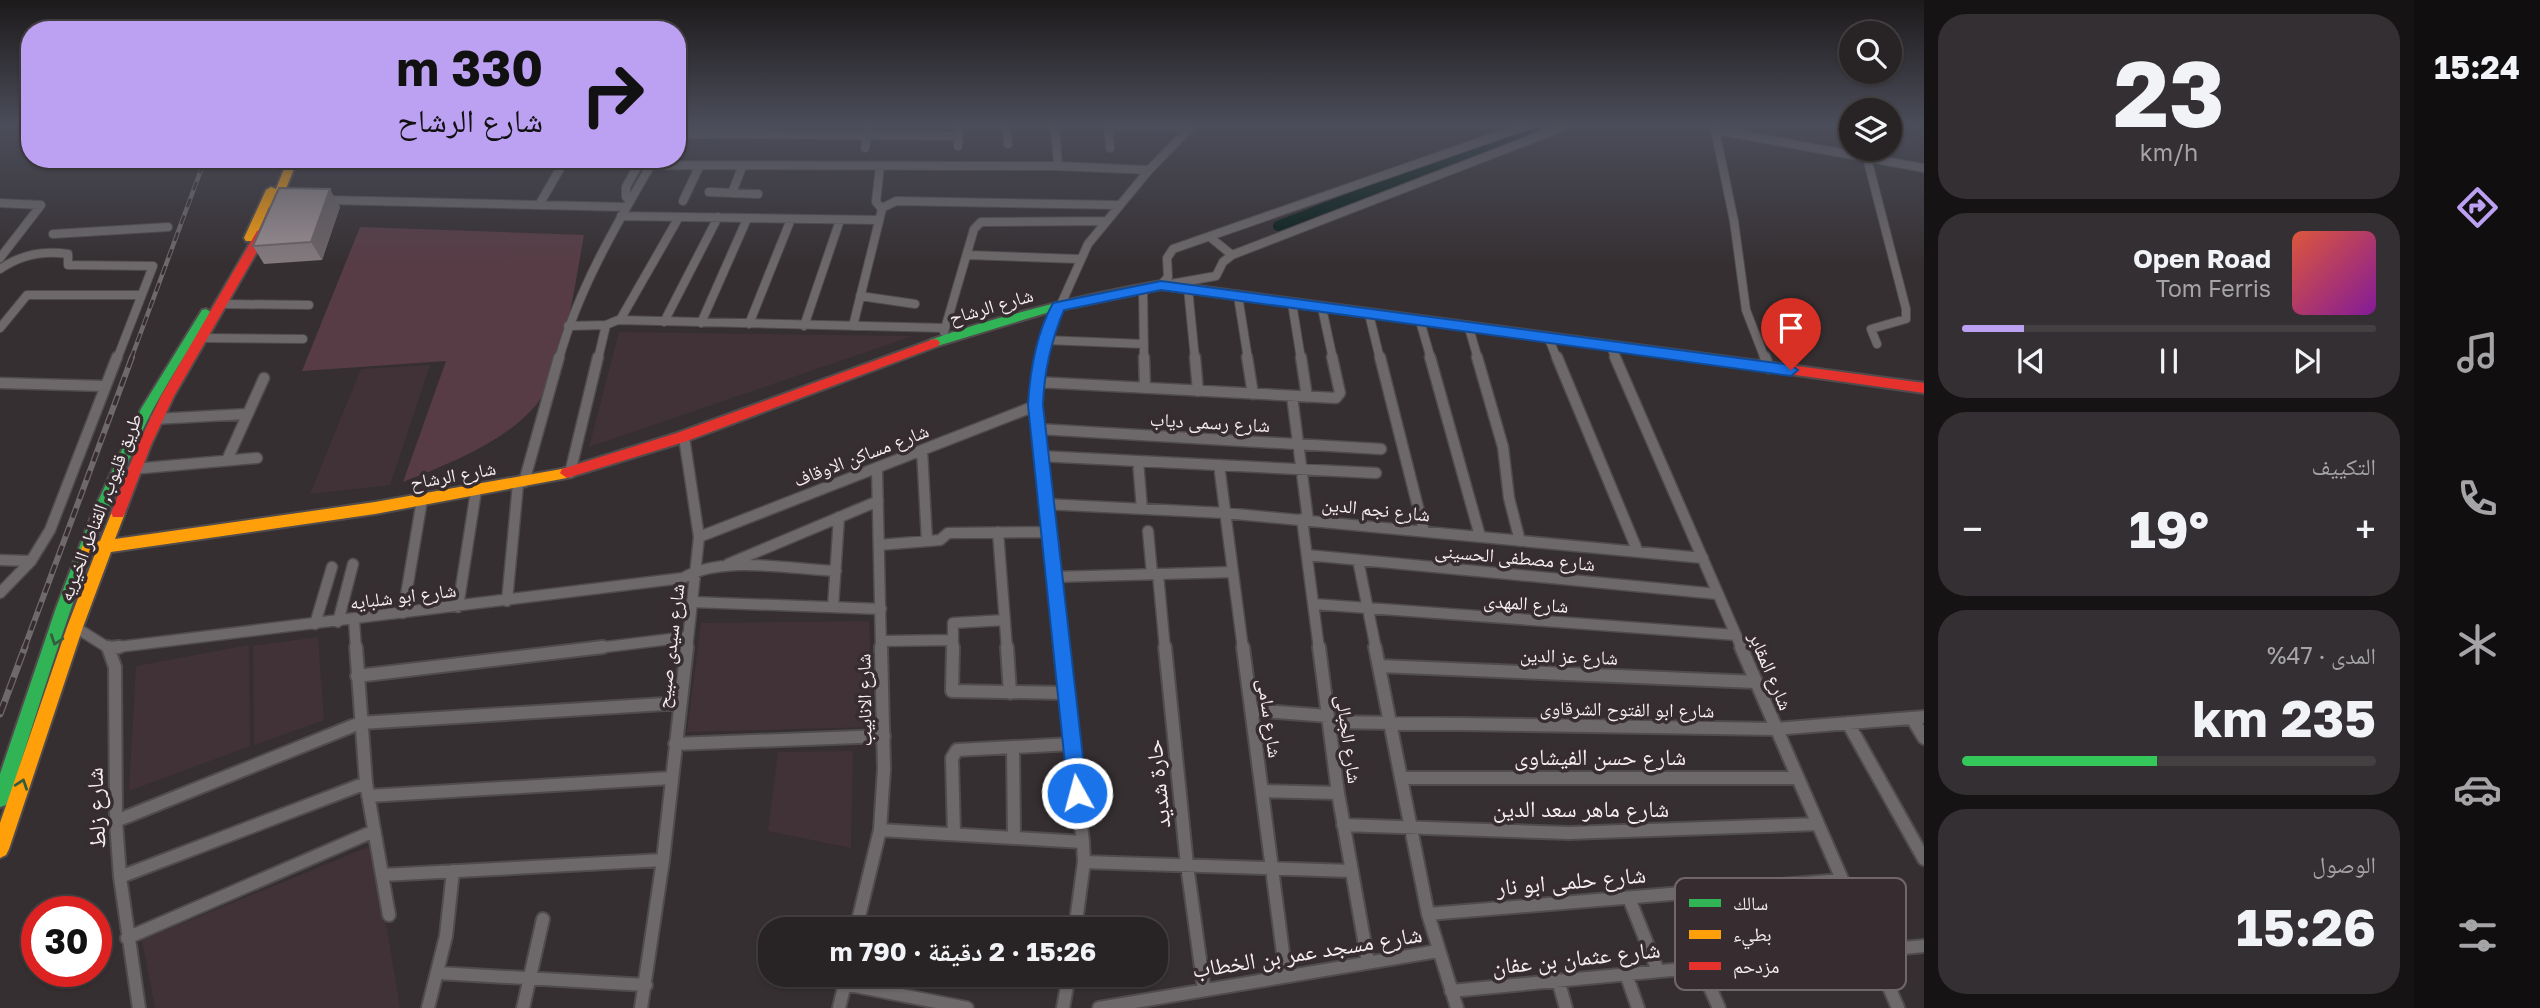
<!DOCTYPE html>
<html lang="ar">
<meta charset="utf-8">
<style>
:root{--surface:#282325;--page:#342f32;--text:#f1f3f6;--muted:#a5a4a7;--line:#444042;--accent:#bca0f2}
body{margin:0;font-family:"Golos Text","Noto Naskh Arabic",sans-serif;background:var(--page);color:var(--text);direction:rtl;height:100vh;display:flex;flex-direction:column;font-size:26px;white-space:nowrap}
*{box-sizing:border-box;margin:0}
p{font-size:23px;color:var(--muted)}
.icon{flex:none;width:38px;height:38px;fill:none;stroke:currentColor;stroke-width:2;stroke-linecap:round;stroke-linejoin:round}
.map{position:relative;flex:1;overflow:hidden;direction:ltr}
.sheet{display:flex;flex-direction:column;gap:14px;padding:14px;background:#161314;width:490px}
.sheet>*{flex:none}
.hud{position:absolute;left:21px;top:21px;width:665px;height:147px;border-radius:28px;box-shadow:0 2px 5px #0004,0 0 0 2px var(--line);direction:rtl;background:#bca0f2;color:#111;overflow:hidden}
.buttons{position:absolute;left:1839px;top:21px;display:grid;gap:14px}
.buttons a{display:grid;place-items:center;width:63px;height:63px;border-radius:50%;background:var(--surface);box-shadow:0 2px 5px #0004,0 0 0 2px var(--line);font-size:35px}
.speed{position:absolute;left:21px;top:896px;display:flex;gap:14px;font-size:35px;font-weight:700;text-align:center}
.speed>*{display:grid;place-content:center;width:91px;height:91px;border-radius:50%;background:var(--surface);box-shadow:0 2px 5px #0004,0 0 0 2px var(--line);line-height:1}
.speed .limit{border:10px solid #d22;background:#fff;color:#111}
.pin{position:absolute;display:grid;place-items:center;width:60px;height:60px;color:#fff;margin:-72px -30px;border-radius:50% 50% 50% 0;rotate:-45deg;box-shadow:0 0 7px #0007}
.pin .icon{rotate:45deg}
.me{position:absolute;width:77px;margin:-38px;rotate:353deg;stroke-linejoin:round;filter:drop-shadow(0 0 5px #0008)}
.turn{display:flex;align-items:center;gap:24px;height:147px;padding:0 28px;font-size:32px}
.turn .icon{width:91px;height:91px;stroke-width:2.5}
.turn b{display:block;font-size:49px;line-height:60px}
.big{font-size:52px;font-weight:700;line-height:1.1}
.sheet .tile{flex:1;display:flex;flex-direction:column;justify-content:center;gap:10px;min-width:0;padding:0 24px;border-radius:28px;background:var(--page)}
.sheet .dial{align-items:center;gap:0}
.dial b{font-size:91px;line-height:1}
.song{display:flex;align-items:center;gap:21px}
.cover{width:84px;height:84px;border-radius:10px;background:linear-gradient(135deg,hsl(10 70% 55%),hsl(290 70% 35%))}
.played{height:7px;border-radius:4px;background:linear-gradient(90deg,var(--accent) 15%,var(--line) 15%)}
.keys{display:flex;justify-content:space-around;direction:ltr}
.heat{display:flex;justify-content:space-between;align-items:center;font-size:38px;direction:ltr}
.charge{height:10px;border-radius:5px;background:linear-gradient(90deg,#34c759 47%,var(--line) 0)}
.trip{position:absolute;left:758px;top:917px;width:410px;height:70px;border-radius:28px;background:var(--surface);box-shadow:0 2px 5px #0004,0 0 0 2px var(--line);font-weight:700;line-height:70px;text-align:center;direction:rtl}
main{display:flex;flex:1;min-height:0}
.dock{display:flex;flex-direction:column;width:126px;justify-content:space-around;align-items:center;background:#100e0f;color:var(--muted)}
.dock .icon{width:49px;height:49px}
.dock .current{color:var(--accent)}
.dock b{font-size:32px;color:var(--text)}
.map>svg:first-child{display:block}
.built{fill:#413237}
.green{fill:#583c45}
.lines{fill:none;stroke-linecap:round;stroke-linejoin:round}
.canal{stroke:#051e18;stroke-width:10}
.street-far2-casing{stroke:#504b4d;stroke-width:10}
.street-far1-casing{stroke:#504b4d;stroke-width:13}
.street-casing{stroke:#504b4d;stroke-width:16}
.fast-casing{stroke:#504b4d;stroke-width:4}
.slow-casing{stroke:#504b4d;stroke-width:4}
.jam-casing{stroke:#504b4d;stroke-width:4}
.street-far2{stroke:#6d696a;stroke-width:8}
.street-far1{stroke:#6d696a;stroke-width:10}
.street{stroke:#6d696a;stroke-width:12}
.fast{fill:#30b455;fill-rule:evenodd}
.slow{fill:#ff9f0a;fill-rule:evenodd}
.jam{fill:#e5322d;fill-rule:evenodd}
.rail-far2-casing{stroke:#6e6a6c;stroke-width:4.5}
.rail-far1-casing{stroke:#6e6a6c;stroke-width:6}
.rail-casing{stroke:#6e6a6c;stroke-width:7}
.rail-far2{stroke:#372d30;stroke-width:2.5;stroke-dasharray:9;stroke-linecap:butt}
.rail-far1{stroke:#372d30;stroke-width:3.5;stroke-dasharray:10;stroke-linecap:butt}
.rail{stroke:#372d30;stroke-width:4.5;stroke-dasharray:13;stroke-linecap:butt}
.wall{fill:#847b7e}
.shaded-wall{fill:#6c6466}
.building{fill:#9a8f92;stroke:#6c6466;stroke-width:2}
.oneway{stroke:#355c3d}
.route{fill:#1a73e8;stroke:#114b97;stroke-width:2}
.labels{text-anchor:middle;stroke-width:7;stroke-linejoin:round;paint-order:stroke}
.street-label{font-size:19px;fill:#f5eef0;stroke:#372d30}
.near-street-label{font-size:23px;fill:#f5eef0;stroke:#372d30}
.key{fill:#372d30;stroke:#70676a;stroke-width:2}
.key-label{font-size:19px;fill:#f5eef0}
</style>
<main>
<nav class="dock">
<b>15:24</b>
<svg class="icon current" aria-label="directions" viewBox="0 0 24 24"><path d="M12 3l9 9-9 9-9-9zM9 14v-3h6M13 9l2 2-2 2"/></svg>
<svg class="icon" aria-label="music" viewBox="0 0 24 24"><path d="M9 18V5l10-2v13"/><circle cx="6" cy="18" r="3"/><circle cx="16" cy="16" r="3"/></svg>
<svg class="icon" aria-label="phone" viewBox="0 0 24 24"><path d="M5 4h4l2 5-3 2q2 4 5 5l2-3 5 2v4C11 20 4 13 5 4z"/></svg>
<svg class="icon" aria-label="climate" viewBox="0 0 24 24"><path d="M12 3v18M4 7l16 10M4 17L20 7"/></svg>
<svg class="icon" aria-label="car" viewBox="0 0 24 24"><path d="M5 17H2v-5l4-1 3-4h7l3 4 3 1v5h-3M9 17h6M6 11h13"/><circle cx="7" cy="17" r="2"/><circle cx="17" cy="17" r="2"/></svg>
<svg class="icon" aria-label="filters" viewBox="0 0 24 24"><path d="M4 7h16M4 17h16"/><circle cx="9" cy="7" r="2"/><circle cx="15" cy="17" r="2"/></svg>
</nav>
<section class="sheet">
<div class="tile dial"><b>23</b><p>km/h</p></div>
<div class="tile">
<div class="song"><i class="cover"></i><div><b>Open Road</b><p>Tom Ferris</p></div></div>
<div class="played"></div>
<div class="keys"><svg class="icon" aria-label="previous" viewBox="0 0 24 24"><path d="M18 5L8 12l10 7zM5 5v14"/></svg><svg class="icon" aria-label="pause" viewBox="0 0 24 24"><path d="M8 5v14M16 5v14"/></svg><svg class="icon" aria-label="next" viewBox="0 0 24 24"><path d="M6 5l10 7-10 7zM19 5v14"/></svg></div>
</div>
<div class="tile"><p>التكييف</p>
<div class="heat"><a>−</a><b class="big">19°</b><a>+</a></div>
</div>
<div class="tile"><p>المدى · 47%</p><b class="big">235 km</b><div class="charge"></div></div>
<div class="tile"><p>الوصول</p><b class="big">15:26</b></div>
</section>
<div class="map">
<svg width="1924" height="1008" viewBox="0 0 1924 1008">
<rect width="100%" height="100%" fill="#352f31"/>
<path class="built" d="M 619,332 L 913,336 L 589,447 Z
M 430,365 L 390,485 L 310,494 L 361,369 Z
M 869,621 L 873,727 L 687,732 L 701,623 Z
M 318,637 L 324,720 L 254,745 L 253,646 Z
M 249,645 L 250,746 L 129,791 L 136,666 Z
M 853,751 L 851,848 L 768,831 L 778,752 Z
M 373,845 L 400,1008 L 155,1008 L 142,940 Z"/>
<path class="green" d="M 360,227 L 584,235 C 576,278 563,373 536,405 C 504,443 448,464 403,482 L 446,361 L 302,371 Z"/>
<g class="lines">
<path class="canal" d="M 1278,226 L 1539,125"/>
<g class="street-far2-casing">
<path id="street-far2" d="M 1006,125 L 1008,144
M 1055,125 L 1058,166
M 1108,125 L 1110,148
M 1714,125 L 1734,221 L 1746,310 L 1765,359
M 1108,126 L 1192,127
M 1715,130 L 1924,168
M 677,134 L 958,136
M 958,146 L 959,125
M 865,148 L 869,125
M 1867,158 L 1906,309 L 1906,319 L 1871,329 L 1877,344
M 485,159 L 564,162
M 638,165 L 1058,166 L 1149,170
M 709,192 L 758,194
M 732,193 L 742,167
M 326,200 L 626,207
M 630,201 L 626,197 L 626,187 L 641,160
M 683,201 L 699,167
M 0,203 L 41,205 L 0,258
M 539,205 L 565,160
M 882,208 L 896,201 L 1120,205
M 621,216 L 879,220
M 53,234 L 168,227
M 1210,237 L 1232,255
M 967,255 L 1079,259
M 0,269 C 20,255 43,250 68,254 L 68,265 L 153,266 L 117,359
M 1161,285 L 1168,277 L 1167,258 L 1173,249 L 1528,125
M 1165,285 L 1216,276 L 1223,262 L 1232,255 L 1568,125
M 1143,288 L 1144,359
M 1188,288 L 1195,359
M 860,296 L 915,304
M 1238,296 L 1248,359
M 1292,303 L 1301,359
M 222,304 L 309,305
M 1322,308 L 1333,359
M 1369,314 L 1380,359
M 620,320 L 679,217
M 1420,321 L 1431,359
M 664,322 L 718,217
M 701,323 L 747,219
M 749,324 L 791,219
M 568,326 L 606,325 L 618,320 L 945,328
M 804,326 L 840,220
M 853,326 L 882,209 L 876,202 L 880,166
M 0,328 L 27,295 L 141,295
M 1469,328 L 1478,359
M 944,332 L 974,229 L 981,222 L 1107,221
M 202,338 L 303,339
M 1549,339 L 1557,359
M 1045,340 L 1144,344
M 1611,347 L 1616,359
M 559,359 C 578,290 616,225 652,163
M 598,359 L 606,325
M 1041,359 L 1045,340 L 1088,244 L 1149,170 L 1193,125"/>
</g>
<g class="street-far1-casing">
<path id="street-far1" d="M 1041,357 L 1035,406 L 1061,649
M 1144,357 L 1145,388
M 1195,357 L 1198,391
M 1247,357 L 1253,394
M 1301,357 L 1307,397
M 1380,357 L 1424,531
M 1430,357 L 1480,536
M 1477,357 L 1503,447 L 1509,498 L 1520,541
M 1557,357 L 1638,552
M 1615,357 L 1742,649
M 1765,357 L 1769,368
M 1036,382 L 1336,398 L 1340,393 L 1332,357
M 0,383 L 104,386
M 1292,396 L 1308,520
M 155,419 L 247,414
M 1038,429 L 1381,449
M 684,437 L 699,537 L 687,649
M 922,450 L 927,541
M 1039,456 L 1376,473
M 227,460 L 264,378
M 1138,461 L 1142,509
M 1219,465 L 1243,649
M 877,468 L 881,649
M 133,469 L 257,458
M 570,473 L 598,357
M 524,482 L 559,357
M 1044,504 L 1225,513 L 1703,558
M 1302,519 L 1319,649
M 1148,531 L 1152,574
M 998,532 L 1007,649
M 699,537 L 1035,406
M 879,545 L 940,540 L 948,533 L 1047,532
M 1307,555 L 1718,594
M 0,560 L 31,561
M 1358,560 L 1376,649
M 728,564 L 878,501
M 1158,574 L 1165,649
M 1053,577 L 1233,572
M 0,593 L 31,561 L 50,530 L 117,357
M 507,601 L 518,484
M 692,602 L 881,609
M 1313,604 L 1736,635
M 458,607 L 476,491
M 833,607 L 839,517
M 403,613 L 422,500
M 354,620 L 356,649
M 338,622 L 353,564
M 315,624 L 332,567
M 75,627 L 110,649
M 882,641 L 952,640
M 110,648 L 683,578 C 723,555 790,569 836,571
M 589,649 L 687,637
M 953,649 L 953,623 L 1005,620"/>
</g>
<g class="street-casing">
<path id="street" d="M 108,647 L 115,667 L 116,821 L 120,877 L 139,1008
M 356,647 L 366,783 L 389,915
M 953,647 L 952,691 L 1066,693
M 1007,647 L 1010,693
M 1060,647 L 1083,842 L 1084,862 L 1075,929
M 1165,647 L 1187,865 L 1204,989
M 1243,647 L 1286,976
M 1319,647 L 1338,793 L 1368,962
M 1375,647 L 1428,914 L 1457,1008
M 1741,647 L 1898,1008
M 110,648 L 119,647
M 1380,666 L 1756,682
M 357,676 L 603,647
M 1251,710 L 1328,716
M 1912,718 L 1924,738
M 1329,722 L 1776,729 L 1924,717
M 1848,723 L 1924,859
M 675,744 L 884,736
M 1013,747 L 1014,838
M 1402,778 L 1798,778
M 1262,791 L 1338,793
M 368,796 L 671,778
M 116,821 L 360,723 L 680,703
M 1343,825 L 1569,833 L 1818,824
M 880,830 L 1083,842
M 954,834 L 952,758 L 957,750 L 1072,744
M 1084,862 L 1351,871
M 382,875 L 663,860
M 120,877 L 366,783
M 1629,898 L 1658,971
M 1428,914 L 1842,880
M 856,929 L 880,830 L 884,769 L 881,647
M 127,938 L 374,831
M 1701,967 L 1719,1008
M 438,973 L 646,985
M 1626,974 L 1638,1008
M 1558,980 L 1566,1008
M 845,984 L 967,1008
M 1451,991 L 1924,946
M 428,1008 L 446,936 L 453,871
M 523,1008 L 543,919
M 641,1008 L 663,860 L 687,647
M 839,1008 L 847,975
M 1063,1008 L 1069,975
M 1099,1008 L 1438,951"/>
</g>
<g class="fast-casing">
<path id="fast" d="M 1161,281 L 1600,340 L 1606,344 L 1600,348 L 1161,289 L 1046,313 L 934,347 L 928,343 L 930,340 C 1005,314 1082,295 1161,281 Z
M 206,309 L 212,313 C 189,349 165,385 146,423 C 88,543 50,672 9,799 L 6,805 L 0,807 L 0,774 L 56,608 L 92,514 L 141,409 L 202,310 Z"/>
</g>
<g class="slow-casing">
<path id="slow" d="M 288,159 L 298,159 L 279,206 L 274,209 L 269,207 L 254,241 L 246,241 L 244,238 L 266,190 L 271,187 L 276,189 Z
M 567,468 L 574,473 L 567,478 L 375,514 L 111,552 L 83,627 L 9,849 L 6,855 L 0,858 L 0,823 L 67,627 L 95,554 L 83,553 L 81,549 L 83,545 L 100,541 L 113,509 L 123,509 L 125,513 L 115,539 L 375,502 Z"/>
</g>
<g class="jam-casing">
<path id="jam" d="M 263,228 L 269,231 L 174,396 L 151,445 L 125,513 L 123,517 L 113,517 L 111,513 L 138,445 L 161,396 L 257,231 Z
M 934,339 L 938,340 L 940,343 L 938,346 L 687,441 L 567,478 L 560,473 L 562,469 L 677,433 Z
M 1600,340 L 1924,383 L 1924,393 L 1596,347 L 1594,344 Z"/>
</g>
<use href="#street-far2" class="street-far2"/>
<use href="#street-far1" class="street-far1"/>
<use href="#street" class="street"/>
<use href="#fast" class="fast"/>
<use href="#slow" class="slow"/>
<use href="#jam" class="jam"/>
<g class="rail-far2-casing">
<path id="rail-far2" d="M 131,359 L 205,159"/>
</g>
<g class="rail-far1-casing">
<path id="rail-far1" d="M 24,649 L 132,357"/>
</g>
<g class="rail-casing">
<path id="rail" d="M 0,714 L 25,647"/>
</g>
<use href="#rail-far2" class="rail-far2"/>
<use href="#rail-far1" class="rail-far1"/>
<use href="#rail" class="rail"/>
</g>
<path class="wall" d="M 340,207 L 322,260 L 264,264 L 253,246 Z"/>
<path class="shaded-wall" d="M 330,189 L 340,207 L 322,260 L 311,242 Z"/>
<path class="building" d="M 279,188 L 330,189 L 311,242 L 253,246 Z"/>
<defs><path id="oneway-chevron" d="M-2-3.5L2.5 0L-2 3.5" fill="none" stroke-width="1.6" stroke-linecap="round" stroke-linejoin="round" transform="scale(1.75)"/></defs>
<g class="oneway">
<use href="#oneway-chevron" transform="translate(56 640) rotate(109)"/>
<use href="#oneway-chevron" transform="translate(22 784) rotate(-71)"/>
</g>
<linearGradient id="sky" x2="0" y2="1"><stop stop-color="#1d1a1b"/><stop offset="0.47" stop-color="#4b4d5a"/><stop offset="1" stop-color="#4b4d5a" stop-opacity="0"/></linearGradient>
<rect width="1924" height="266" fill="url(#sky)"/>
<path class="route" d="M 1161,281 L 1791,365 L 1798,370 L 1791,376 L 1161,290 L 1064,310 C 1051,341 1044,372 1043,405 L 1087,793 L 1084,799 L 1077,802 L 1071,799 L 1068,793 L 1028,405 C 1030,370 1036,334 1053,303 Z"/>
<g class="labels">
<g class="street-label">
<text transform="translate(991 306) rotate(-16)" y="7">شارع الرشاح</text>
<text transform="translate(1210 422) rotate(3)" y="7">شارع رسمى دياب</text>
<text transform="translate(861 455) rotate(-21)" y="7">شارع مساكن الاوقاف</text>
<text transform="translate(453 475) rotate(-10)" y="7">شارع الرشاح</text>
<text transform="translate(100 507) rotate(-69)" y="7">طريق قليوب, القناطر الخيريه</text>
<text transform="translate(1376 509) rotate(6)" y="7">شارع نجم الدين</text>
<text transform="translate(1515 557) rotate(5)" y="7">شارع مصطفى الحسينى</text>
<text transform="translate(403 596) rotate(-7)" y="7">شارع ابو شلبايه</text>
<text transform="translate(1526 603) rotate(4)" y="7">شارع المهدى</text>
<text transform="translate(670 646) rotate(-83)" y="7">شارع سيدى صبيح</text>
<text transform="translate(1569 656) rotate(2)" y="7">شارع عز الدين</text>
<text transform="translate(1771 671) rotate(67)" y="7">شارع المقابر</text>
<text transform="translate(864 700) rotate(-91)" y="7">شارع الانابيب</text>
<text transform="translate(1627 709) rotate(1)" y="7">شارع ابو الفتوح الشرقاوى</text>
<text transform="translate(1270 718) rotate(82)" y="7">شارع سامى</text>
<text transform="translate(1349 739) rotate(82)" y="7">شارع الجبالى</text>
</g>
<g class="near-street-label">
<text x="1600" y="765">شارع حسن الفيشاوى</text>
<text transform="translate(1158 784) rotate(-96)" y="8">حارة شديد</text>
<text transform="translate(96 808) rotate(-92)" y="8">شارع زلط</text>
<text x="1581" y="817">شارع ماهر سعد الدين</text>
<text transform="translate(1571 881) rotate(-5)" y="8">شارع حلمى ابو نار</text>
<text transform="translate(1307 952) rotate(-9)" y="8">شارع مسجد عمر بن الخطاب</text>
<text transform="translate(1576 958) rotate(-6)" y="8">شارع عثمان بن عفان</text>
</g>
</g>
<rect x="1675" y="878" width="231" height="112" rx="10" class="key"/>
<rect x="1689" y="899" width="32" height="8" fill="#30b455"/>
<rect x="1689" y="930" width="32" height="9" fill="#ff9f0a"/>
<rect x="1689" y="962" width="32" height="8" fill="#e5322d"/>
<g class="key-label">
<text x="1733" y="910">سالك</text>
<text x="1733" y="941">بطيء</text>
<text x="1733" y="973">مزدحم</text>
</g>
</svg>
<div class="buttons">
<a><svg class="icon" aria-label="search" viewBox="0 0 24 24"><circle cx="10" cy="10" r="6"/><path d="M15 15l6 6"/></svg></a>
<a><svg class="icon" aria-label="layers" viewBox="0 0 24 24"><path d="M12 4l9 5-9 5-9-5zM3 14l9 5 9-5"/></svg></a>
</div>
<div class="speed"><div class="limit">30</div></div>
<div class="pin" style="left:1791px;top:370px;background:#d93025"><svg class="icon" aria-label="arrive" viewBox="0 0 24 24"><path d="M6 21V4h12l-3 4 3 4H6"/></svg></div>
<svg class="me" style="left:1077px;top:793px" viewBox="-20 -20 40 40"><circle r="17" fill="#1a73e8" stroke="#fff" stroke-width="3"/><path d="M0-11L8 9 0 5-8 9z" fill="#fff"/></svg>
<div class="trip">15:26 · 2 دقيقة · 790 m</div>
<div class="hud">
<div class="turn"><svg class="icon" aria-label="right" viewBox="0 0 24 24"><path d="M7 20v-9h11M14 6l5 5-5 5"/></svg><div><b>330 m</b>شارع الرشاح</div></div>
</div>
</div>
</main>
